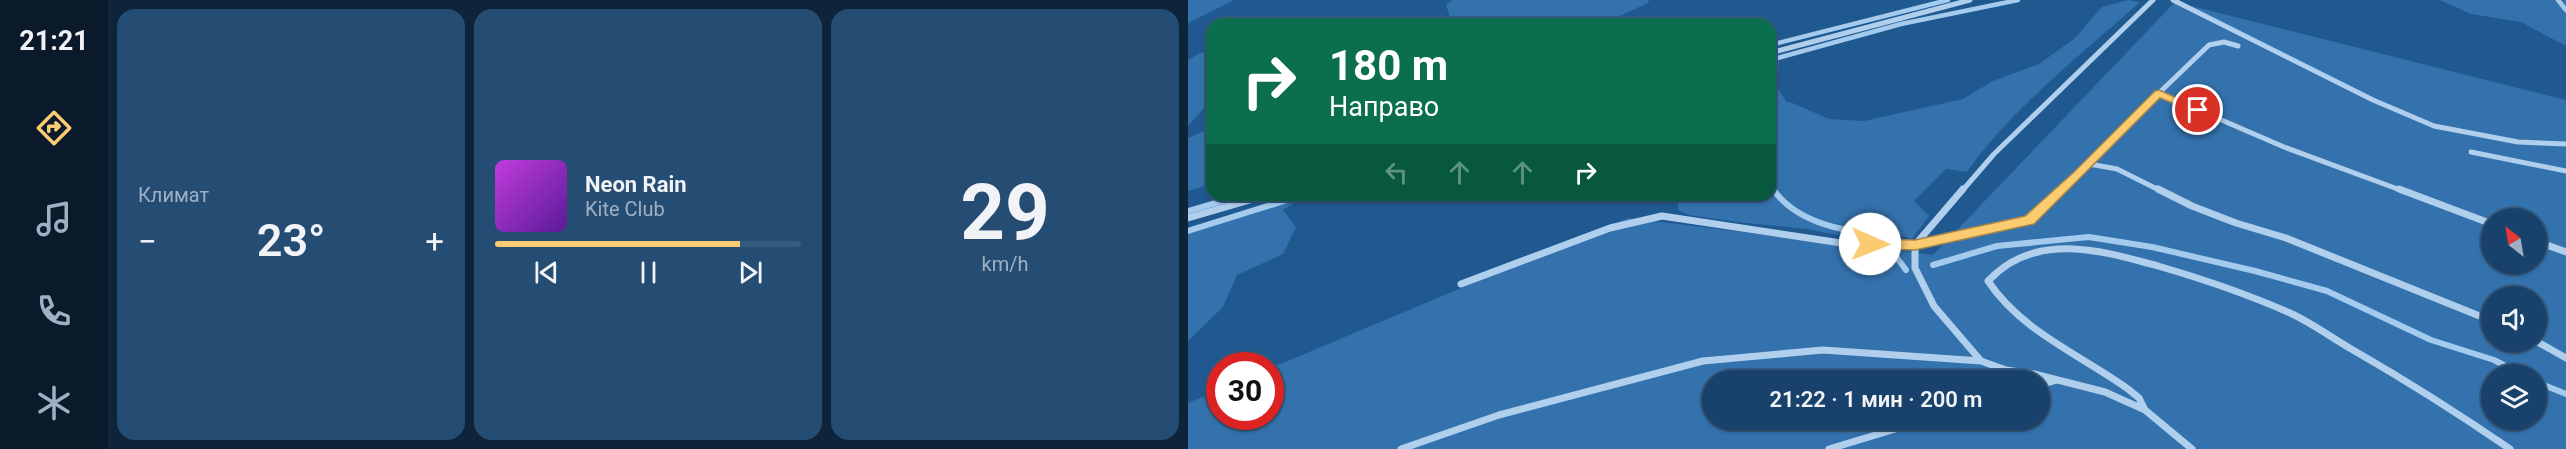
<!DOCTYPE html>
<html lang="ru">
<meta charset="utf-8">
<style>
:root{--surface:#18426c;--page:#254d74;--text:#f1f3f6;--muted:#9fb0c2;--line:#365b7f;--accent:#facb71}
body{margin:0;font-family:Roboto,sans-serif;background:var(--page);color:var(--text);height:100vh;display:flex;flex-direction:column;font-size:22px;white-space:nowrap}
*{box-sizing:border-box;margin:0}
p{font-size:20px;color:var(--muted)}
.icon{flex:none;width:33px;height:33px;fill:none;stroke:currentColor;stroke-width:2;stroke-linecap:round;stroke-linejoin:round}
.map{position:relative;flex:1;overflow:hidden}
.side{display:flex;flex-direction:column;gap:9px;padding:9px;background:#0d243b;width:1080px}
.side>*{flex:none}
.guide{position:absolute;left:18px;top:18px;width:570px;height:183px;border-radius:18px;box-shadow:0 2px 4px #0004,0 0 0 2px var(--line);background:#0b6e4f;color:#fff;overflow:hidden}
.needle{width:39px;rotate:329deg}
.buttons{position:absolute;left:1293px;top:208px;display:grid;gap:12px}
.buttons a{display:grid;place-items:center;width:66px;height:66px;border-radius:50%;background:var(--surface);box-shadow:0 2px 4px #0004,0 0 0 2px var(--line);font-size:30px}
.speed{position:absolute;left:18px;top:352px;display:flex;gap:12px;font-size:30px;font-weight:700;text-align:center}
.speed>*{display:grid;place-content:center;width:78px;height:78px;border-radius:50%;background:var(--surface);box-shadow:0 2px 4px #0004,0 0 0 2px var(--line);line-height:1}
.speed .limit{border:9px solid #d22;background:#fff;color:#111}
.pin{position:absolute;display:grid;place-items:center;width:51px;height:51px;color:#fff;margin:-26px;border:3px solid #fff;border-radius:50%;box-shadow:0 2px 6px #0007}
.me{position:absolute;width:66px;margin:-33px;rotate:91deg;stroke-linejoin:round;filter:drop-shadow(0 0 4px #0008)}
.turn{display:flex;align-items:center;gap:21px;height:126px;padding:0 24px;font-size:27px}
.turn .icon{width:78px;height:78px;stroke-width:2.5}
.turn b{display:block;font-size:42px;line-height:51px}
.lanes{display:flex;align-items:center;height:57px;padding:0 24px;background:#0003;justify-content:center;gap:30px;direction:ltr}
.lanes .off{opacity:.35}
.big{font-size:45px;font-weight:600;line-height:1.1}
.side .widget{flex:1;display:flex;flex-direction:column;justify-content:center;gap:9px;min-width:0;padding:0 21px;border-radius:18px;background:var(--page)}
.side .dial{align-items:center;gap:0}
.dial b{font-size:78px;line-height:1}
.song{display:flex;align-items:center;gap:18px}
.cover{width:72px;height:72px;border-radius:9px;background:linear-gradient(135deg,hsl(290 70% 55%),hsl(270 70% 35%))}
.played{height:6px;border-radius:3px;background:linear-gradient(90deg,var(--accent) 80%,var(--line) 80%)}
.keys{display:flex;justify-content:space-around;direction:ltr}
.heat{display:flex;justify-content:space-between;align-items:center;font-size:33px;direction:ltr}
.side .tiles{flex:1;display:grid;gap:9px;grid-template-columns:repeat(3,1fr)}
.trip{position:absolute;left:514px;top:370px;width:348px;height:60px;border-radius:30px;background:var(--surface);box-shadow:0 2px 4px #0004,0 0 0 2px var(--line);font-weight:600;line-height:60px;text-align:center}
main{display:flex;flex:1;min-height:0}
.dock{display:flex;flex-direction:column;width:108px;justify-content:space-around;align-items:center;background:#0a1a2b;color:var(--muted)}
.dock .icon{width:42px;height:42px}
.dock .on{color:var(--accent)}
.dock b{font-size:27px;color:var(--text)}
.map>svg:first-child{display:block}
.green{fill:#3472ad;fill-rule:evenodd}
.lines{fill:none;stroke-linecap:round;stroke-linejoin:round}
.stream-far1{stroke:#a4cbee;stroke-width:4.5}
.stream{stroke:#a4cbee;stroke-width:6}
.minor-far1{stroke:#b0cfed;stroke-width:5}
.minor{stroke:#b0cfed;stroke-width:7}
.route{fill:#facb71;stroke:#a28449;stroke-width:1.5}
</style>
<main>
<nav class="dock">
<b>21:21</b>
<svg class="icon on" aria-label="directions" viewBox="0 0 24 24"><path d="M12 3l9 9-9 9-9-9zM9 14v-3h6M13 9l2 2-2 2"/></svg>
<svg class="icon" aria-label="music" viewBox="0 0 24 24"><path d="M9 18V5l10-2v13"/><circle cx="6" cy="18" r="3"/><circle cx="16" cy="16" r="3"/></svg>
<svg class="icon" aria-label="phone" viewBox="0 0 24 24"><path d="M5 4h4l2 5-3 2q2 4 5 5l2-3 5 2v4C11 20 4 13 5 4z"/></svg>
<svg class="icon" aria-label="climate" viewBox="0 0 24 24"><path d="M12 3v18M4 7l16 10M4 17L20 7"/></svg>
</nav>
<section class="side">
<div class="tiles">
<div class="widget"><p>Климат</p>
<div class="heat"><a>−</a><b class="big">23°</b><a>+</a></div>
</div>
<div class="widget">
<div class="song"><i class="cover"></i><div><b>Neon Rain</b><p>Kite Club</p></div></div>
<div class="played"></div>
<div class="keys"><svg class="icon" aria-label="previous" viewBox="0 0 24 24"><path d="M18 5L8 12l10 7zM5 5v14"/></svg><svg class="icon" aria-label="pause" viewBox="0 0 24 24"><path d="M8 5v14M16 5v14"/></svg><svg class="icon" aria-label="next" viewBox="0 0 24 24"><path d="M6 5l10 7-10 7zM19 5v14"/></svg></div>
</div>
<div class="widget dial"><b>29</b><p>km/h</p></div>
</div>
</section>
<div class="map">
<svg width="1378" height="449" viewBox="0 0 1378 449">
<rect width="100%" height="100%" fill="#205890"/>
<path class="green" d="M 0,0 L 46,0 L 0,23 Z
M 265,0 L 461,0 L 460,3 L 425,19 L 374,24 L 258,24 L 262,17 L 258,5 Z
M 940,0 L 952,2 C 896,52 821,111 779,172 L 758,169 L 726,201 L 741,216 L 724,239 L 702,232 L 660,237 L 619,229 L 549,222 L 501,215 L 490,210 L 490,195 L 582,195 L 582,63 L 591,60 L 589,87 L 599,103 L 602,102 L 641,119 L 676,121 L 775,99 L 805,81 L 851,64 L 886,39 L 914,7 Z
M 1252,0 L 1378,0 L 1378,46 L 1333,22 L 1283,14 Z
M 987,2 L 1378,100 L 1378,449 L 0,449 L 0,403 L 31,390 L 32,417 L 82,417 L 83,368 L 440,218 L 745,255 ZM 1304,219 L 1348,219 L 1348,264 L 1304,264 ZM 1304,297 L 1348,297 L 1348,342 L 1304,342 ZM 1304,375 L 1348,375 L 1348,420 L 1304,420 ZM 525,381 L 852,381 L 852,420 L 525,420 Z
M 24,51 L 24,82 L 17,107 L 0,126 L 0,60 L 12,53 Z
M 24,125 L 24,184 L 0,191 L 0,138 L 22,129 Z
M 115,195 L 118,195 L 95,210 L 108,227 L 95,254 L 49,275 L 35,307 L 0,341 L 0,231 Z"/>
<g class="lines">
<path class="stream-far1" d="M 1370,0 L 1378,10
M 582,45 L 760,0
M 582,60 L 713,24 L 830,0
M 582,184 L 586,191"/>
<path class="stream" d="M 585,189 C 610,226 663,232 704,237
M 0,211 L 55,195
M 0,231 L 115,195
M 704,251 L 718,270
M 745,265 L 809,246 L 901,237 L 964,247 L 1067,271 L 1139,291 L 1243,340 L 1306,360 L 1335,375
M 1348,382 L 1378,394"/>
<path class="minor-far1" d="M 985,0 L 1185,100 L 1246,126 L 1330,142 L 1378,144
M 582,53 L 782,0
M 971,93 L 1021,45 L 1036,42 L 1050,46
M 1283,152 L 1378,171
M 901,164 L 929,169 L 973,191
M 774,191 L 806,154 L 965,0
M 873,191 L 971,93 L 1096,147 L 1215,191"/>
<path class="minor" d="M 775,189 L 727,245 L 727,268 L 746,306 L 793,361 L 818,370 L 846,374 L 917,392 L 957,410 L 1004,449
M 970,189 L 1004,206 L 1048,223 L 1098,238 L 1304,321
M 1211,189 L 1304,224
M 0,218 L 79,195
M 1348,241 L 1378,252
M 273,284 L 422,228 L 474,216 L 660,244 L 727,245 L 842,220 L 874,189
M 1348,341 L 1378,358
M 852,385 L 869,380
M 957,410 L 951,398 L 940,389 C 893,355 833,331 800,281 C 847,231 912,250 970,266 C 1015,279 1059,294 1102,313 C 1124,323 1144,338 1165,350 C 1219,381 1271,414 1322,449
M 213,449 L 311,415 L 515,361 L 635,350 L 793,361
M 641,449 L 737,420"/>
</g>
<path class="route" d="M 971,90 L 1016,110 L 1014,112 L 1006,112 L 972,98 L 846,224 L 727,250 L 682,249 L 675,244 L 682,239 L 727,240 L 837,216 L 886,172 L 967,91 Z"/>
</svg>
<div class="buttons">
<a><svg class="needle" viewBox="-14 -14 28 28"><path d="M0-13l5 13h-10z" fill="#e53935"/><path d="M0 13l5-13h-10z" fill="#9fb0c2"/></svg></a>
<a><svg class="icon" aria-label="sound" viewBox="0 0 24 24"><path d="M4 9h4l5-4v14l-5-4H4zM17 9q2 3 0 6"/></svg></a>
<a><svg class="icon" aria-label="layers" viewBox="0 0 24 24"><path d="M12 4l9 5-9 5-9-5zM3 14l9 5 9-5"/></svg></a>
</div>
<div class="speed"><div class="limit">30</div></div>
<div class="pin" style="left:1010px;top:110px;background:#d93025"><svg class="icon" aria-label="arrive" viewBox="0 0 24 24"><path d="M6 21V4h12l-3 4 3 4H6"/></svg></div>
<svg class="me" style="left:682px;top:244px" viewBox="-20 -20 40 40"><circle r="19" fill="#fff"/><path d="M0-13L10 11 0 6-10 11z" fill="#facb71"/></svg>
<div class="trip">21:22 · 1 мин · 200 m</div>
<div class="guide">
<div class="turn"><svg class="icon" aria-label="right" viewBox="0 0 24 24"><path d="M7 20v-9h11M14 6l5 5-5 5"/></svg><div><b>180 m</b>Направо</div></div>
<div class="lanes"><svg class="icon off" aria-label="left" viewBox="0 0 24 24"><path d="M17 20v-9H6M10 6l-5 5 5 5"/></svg><svg class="icon off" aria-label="ahead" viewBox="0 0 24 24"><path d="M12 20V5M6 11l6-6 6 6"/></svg><svg class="icon off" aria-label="ahead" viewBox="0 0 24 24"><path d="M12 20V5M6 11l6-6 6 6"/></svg><svg class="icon" aria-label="right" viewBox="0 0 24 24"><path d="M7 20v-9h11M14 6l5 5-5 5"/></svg></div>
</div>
</div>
</main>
